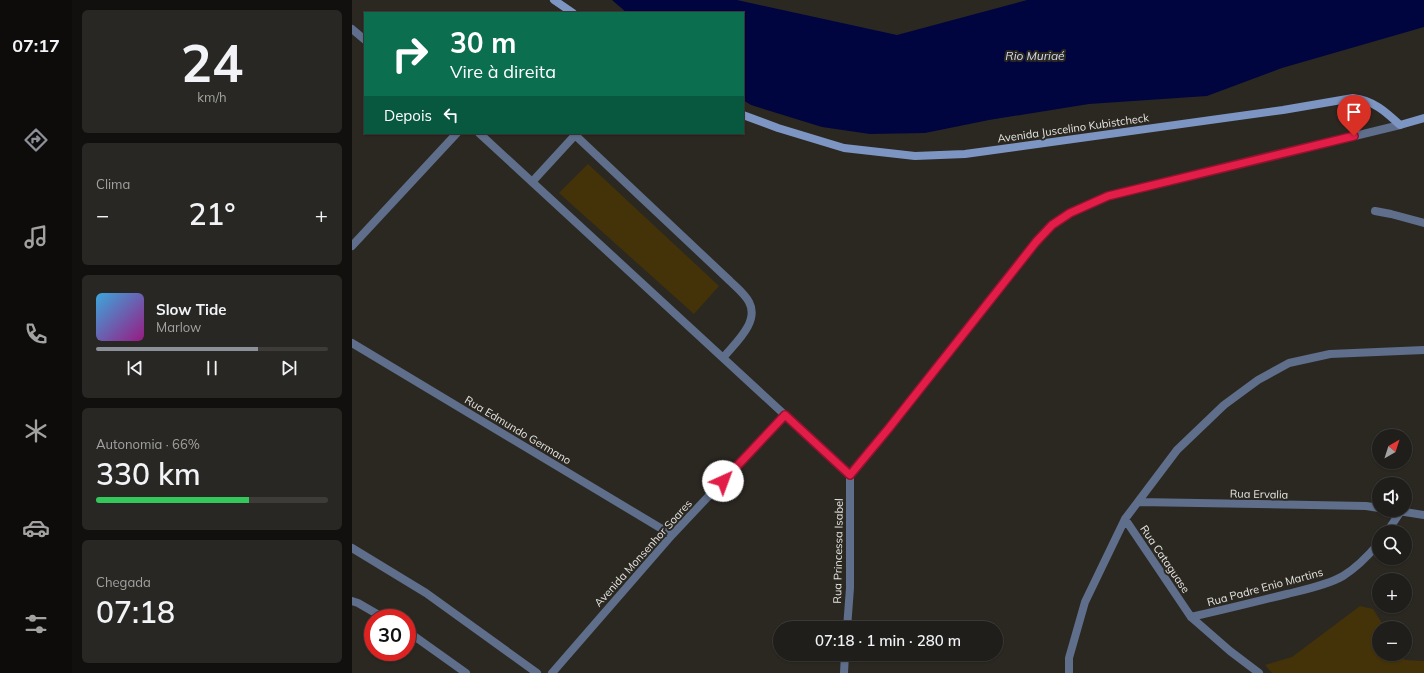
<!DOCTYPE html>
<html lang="pt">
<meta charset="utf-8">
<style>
:root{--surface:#201e1a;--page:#282723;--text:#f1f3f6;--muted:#a2a2a2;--line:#3d3c39;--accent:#8c9099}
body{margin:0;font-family:Mulish,sans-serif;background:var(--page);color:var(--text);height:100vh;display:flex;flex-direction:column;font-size:15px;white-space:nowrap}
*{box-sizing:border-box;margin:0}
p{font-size:13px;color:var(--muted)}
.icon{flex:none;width:22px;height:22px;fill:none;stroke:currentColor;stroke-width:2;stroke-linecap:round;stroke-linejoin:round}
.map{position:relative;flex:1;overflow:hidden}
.details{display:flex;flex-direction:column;gap:10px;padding:10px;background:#12100e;width:280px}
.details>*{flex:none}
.banner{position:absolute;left:12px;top:12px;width:380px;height:122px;border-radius:0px;box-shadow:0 1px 3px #0004,0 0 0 1px var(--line);background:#0b6e4f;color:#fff;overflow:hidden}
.needle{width:26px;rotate:39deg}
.buttons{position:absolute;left:1020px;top:429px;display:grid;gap:8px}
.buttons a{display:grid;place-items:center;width:40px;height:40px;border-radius:50%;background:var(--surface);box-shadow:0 1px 3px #0004,0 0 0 1px var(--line);font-size:20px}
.speed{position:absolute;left:12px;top:609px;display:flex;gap:8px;font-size:20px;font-weight:700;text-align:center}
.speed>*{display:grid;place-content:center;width:52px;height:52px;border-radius:50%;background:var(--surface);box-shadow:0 1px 3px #0004,0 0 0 1px var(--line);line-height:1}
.speed .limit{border:6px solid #d22;background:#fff;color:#111}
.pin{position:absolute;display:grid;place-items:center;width:34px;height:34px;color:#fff;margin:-41px -17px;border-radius:50% 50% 50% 0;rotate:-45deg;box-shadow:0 0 4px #0007}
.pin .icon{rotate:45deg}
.me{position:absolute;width:44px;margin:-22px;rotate:43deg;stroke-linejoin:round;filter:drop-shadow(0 0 3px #0008)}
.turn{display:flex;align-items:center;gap:14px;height:84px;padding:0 20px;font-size:18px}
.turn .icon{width:52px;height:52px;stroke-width:2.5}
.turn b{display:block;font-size:28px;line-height:34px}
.then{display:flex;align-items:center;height:38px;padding:0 20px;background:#0003;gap:8px;font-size:15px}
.big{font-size:30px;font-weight:600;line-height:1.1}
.details .tile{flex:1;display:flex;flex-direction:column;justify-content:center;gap:6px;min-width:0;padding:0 14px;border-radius:6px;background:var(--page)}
.details .dial{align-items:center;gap:0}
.dial b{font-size:52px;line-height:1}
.song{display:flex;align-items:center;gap:12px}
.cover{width:48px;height:48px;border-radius:6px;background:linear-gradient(135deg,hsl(200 70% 55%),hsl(310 70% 35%))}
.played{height:4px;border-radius:2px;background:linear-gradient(90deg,var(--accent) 70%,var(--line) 70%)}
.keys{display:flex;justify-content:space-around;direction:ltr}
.heat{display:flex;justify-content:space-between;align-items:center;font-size:22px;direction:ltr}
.charge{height:6px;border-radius:3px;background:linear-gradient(90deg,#34c759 66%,var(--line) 0)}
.trip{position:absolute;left:421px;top:621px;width:230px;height:40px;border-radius:20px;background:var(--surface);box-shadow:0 1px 3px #0004,0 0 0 1px var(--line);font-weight:600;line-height:40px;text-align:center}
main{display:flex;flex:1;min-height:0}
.menu{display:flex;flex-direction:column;width:72px;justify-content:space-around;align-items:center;background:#0d0c0a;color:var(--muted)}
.menu .icon{width:28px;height:28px}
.menu .selected{color:var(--accent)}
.menu b{font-size:18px;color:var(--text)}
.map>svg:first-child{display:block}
.green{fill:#443309}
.water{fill:#00053f}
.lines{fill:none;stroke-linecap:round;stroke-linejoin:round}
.lane{stroke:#5f6e8a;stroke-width:8}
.street{stroke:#5f6e8a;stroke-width:8}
.secondary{stroke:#7d95c2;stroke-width:8}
.route-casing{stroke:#92132f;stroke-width:10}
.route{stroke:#e11d48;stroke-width:7}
.labels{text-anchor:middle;stroke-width:4;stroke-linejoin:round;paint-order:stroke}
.street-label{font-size:11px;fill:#e6e5e0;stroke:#2b2822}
.water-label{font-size:12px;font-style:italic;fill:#d2dcee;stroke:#2b2822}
</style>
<main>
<nav class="menu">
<b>07:17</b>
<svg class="icon selected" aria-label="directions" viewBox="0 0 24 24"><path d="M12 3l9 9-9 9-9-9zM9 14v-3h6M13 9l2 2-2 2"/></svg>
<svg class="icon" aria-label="music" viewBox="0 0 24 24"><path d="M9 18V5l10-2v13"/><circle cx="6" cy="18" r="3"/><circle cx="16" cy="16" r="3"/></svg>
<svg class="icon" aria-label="phone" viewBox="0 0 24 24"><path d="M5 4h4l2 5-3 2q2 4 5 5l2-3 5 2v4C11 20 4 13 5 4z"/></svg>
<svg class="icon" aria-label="climate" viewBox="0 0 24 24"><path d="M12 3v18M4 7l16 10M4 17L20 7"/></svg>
<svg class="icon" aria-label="car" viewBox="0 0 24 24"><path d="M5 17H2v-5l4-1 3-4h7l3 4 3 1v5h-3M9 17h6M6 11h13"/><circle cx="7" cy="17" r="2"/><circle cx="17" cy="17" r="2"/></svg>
<svg class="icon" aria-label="filters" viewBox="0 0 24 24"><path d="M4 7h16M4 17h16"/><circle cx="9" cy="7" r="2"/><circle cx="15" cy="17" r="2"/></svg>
</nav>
<section class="details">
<div class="tile dial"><b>24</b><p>km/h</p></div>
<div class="tile"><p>Clima</p>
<div class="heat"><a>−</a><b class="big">21°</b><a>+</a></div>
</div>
<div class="tile">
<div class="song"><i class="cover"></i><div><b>Slow Tide</b><p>Marlow</p></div></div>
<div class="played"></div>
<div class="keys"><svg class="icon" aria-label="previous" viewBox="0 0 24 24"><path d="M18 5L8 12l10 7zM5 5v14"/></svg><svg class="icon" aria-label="pause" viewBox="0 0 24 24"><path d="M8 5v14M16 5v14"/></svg><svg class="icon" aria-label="next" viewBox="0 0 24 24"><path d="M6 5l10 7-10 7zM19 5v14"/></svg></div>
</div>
<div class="tile"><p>Autonomia · 66%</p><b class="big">330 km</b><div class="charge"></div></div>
<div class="tile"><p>Chegada</p><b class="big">07:18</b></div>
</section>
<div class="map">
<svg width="1072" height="673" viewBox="0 0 1072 673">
<rect width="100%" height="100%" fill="#2b2822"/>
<path class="green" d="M 236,164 L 367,286 L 342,314 L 207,193 Z
M 1008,606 L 1021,609 L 1033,628 L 1027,628 L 1027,654 L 1049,654 L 1053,660 L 1072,661 L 1072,673 L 920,673 L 913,665 L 940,657 Z"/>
<path class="water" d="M 260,0 L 385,0 L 545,35 L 675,0 L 1072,0 L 1072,27 L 930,68 L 855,96 L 737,104 L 637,120 L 573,133 L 518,134 L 470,127 L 399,105 L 391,100 L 391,13 L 275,13 Z"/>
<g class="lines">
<path class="lane" d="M 1023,211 L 1039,214 L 1072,223"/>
<path class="street" d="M 0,29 L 13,40
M 127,133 L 498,475
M 223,135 L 378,281 C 384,287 393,294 397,302 C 408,322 383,343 371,358
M 180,182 L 225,133
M 0,246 L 105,133
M 0,343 L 320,535
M 498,475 L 537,428 L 684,242 L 700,225 L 718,213 L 756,196 L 1048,125
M 786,502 L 1014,506 L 1027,508
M 1040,510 L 1072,515
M 773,519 L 839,617 L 878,651 L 907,673
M 1035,532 L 1049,511
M 0,548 L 74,593 L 185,673
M 0,601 L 6,603 L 32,618
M 839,617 C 871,610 903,602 935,594 C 951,590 976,585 991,576 C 1004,568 1016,556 1027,543
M 495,628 L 498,588 L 498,475
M 55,631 L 114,673
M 200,673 L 320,535 L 433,415
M 492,673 L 493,654
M 717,673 L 717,658 L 733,602 L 773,519 L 825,450 L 872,405 L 906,380 L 937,363 L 978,354 L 1072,350"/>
<path class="secondary" d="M 202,0 L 221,13
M 391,115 L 426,128 L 492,148 L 563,156 L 613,154 L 931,110 L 1001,98 C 1021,100 1034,112 1048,125 L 1072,118"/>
</g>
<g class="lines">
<g class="route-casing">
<path id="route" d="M 371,481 L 433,415 L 498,475 L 537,428 L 684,242 L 700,225 L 718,213 L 756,196 L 1002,136"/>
</g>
<use href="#route" class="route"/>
</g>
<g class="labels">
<g class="street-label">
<text transform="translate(721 128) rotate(-8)" y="4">Avenida Juscelino Kubistcheck</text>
<text transform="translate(166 430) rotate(31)" y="4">Rua Edmundo Germano</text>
<text transform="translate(907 494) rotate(1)" y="4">Rua Ervalia</text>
<text transform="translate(486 551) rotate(-89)" y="4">Rua Princessa Isabel</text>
<text transform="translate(291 553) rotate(-48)" y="4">Avenida Monsenhor Soares</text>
<text transform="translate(813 559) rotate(56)" y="4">Rua Cataguase</text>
<text transform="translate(913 587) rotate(-15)" y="4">Rua Padre Enio Martins</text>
</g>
<g class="water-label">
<text x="683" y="60">Rio Muriaé</text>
</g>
</g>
</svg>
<div class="buttons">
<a><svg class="needle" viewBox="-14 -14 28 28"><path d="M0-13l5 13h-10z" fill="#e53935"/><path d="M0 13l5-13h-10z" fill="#a2a2a2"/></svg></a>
<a><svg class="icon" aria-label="sound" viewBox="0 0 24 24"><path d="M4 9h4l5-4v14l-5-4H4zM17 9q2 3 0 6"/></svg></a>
<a><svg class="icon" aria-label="search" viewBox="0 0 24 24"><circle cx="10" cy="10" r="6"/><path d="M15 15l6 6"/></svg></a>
<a>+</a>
<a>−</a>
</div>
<div class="speed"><div class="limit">30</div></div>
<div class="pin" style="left:1002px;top:136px;background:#d93025"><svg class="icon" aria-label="arrive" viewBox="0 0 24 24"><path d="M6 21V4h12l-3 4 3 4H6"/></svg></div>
<svg class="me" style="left:371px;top:481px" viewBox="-20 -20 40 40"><circle r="19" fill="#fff"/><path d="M0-13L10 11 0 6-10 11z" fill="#e11d48"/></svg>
<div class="trip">07:18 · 1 min · 280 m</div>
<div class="banner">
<div class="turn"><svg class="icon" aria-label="right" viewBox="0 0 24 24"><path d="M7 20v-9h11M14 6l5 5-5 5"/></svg><div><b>30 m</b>Vire à direita</div></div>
<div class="then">Depois<svg class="icon" aria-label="left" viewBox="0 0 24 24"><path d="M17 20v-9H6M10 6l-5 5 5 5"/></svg></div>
</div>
</div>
</main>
